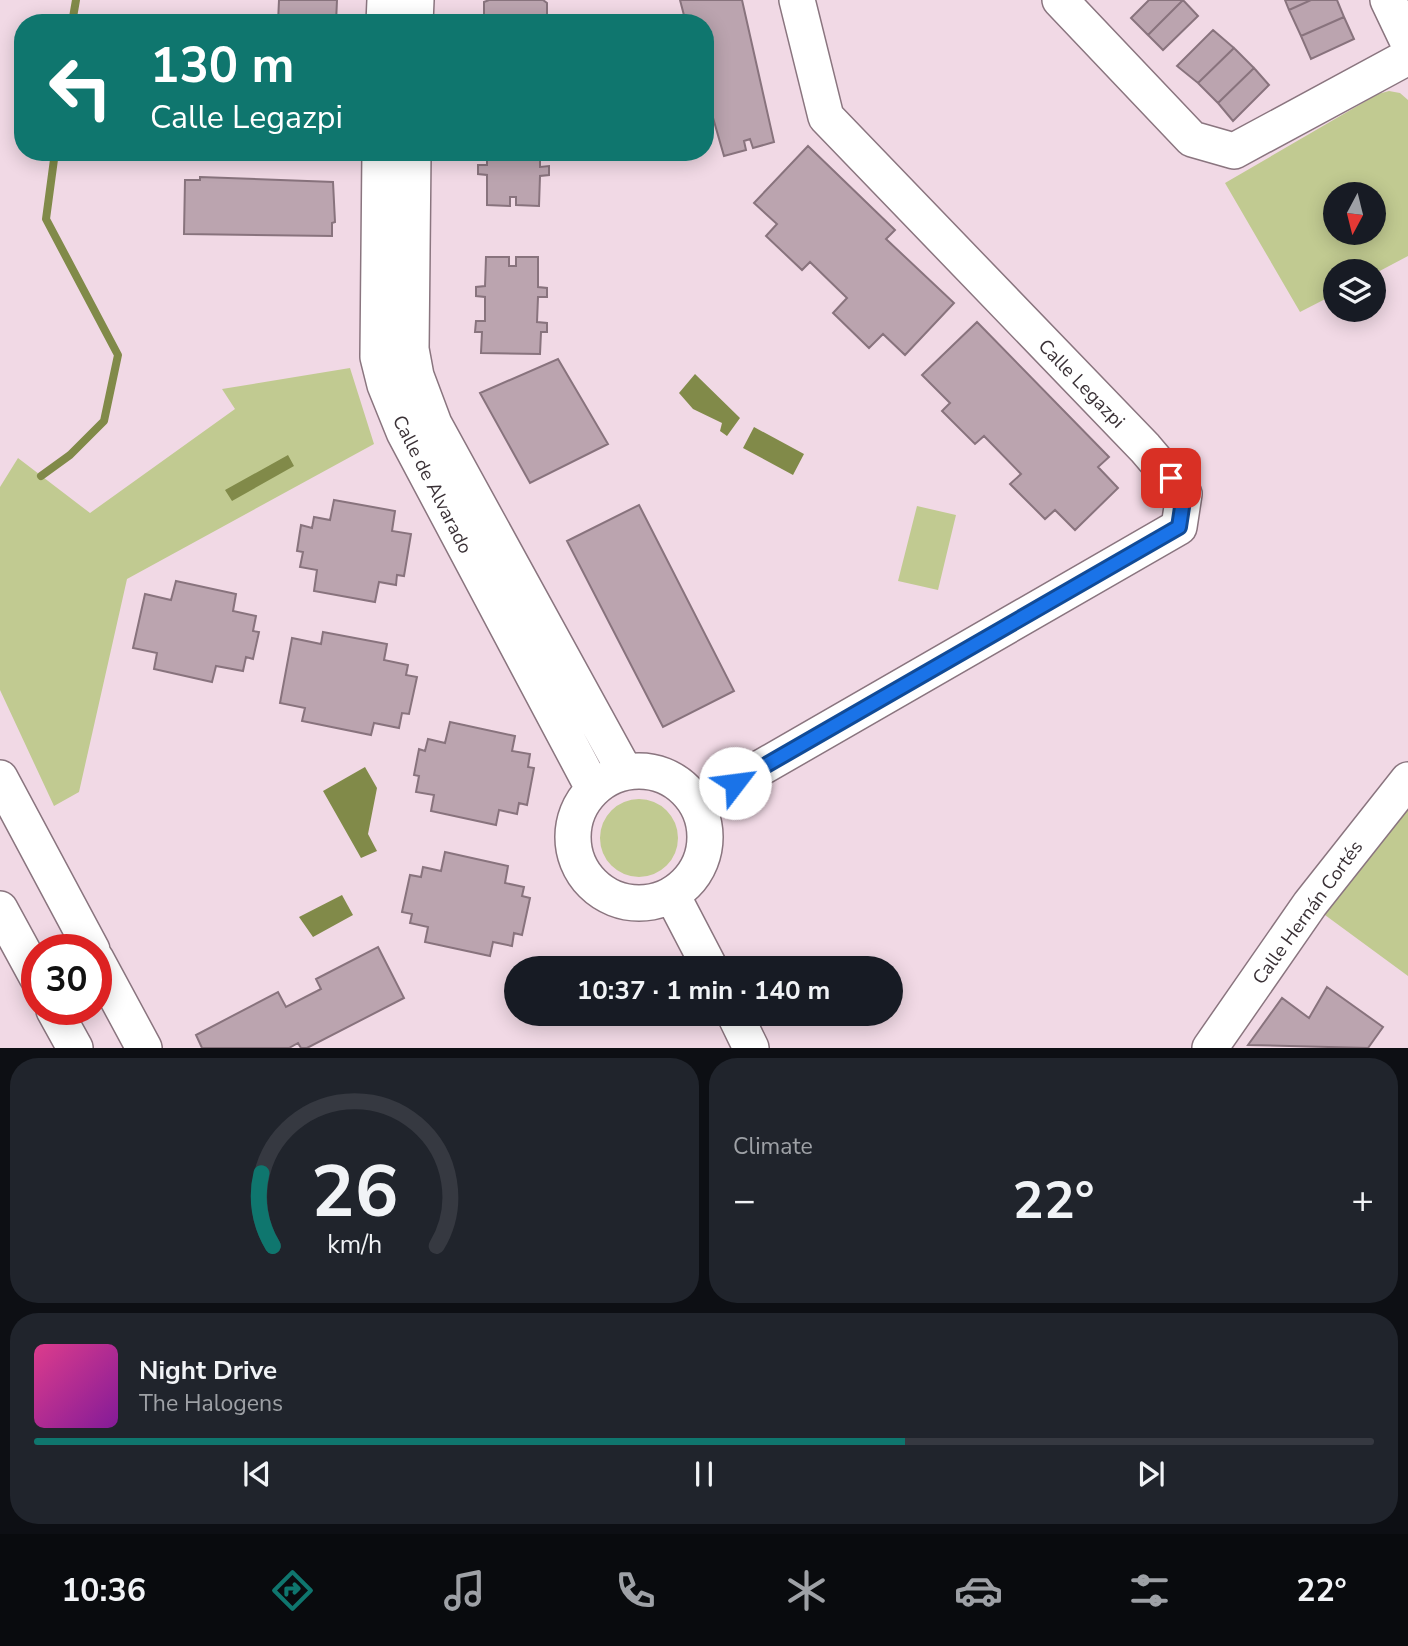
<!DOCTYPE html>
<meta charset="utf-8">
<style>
:root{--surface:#171b24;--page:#20242c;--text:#f1f3f6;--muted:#9ea1a6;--line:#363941;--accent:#0f766e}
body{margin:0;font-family:"Nunito Sans",sans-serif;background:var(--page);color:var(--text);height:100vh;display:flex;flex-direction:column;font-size:26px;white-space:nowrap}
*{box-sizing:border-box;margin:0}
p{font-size:23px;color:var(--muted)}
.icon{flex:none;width:38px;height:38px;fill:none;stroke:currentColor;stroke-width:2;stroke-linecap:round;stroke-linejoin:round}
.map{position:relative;height:1048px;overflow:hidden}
.sheet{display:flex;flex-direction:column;gap:10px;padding:10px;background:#0d0f14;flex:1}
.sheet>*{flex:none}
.top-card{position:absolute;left:14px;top:14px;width:700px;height:147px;border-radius:28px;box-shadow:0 4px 18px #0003;background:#0f766e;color:#fff;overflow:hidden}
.needle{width:46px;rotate:187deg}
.tools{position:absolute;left:1323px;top:182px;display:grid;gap:14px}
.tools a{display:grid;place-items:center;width:63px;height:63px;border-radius:50%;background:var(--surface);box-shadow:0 4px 18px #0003;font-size:35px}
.speed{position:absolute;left:21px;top:934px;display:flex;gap:14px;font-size:35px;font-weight:700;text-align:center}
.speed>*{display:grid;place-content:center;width:91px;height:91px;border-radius:50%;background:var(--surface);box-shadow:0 4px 18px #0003;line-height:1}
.speed .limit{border:10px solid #d22;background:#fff;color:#111}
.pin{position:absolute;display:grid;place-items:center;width:60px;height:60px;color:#fff;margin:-30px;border-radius:14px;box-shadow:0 4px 10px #0006}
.me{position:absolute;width:77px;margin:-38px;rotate:60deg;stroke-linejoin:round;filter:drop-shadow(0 0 5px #0008)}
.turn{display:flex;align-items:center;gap:24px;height:147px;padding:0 21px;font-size:32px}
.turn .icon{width:91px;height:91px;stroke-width:2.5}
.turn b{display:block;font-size:49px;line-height:60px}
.big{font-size:52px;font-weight:700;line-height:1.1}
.sheet .card{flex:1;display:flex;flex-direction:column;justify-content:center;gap:10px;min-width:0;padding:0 24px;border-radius:28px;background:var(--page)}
.sheet .dial{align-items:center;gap:0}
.dial svg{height:182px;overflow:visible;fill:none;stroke:var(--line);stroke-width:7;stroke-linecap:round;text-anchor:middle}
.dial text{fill:var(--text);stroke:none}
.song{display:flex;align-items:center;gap:21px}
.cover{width:84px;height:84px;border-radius:10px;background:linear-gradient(135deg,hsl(330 70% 55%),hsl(290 70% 35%))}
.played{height:7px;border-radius:4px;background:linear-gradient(90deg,var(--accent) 65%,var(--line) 65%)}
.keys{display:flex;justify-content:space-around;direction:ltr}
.heat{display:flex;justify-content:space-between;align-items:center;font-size:38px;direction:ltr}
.sheet .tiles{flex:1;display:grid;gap:10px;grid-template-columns:1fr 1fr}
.card:last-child{grid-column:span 2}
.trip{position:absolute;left:504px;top:956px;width:399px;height:70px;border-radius:35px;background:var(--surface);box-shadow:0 4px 18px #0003;font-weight:700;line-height:70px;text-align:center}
.tabs{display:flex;height:112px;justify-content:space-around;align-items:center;background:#090b0e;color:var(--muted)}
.tabs .icon{width:49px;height:49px}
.tabs .selected{color:var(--accent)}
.tabs b{font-size:32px;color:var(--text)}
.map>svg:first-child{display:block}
.green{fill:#c1ca91;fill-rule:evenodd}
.water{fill:#818a49}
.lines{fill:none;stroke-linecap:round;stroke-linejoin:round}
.stream{stroke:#818a49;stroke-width:8}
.building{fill:#bba4af;stroke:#88737d;stroke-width:2}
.minor-casing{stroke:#8a757f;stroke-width:38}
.minor{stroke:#fff;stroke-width:35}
.route-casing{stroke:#114b97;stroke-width:18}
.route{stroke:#1a73e8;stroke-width:12}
.labels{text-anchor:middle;stroke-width:7;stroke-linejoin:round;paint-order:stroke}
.street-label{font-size:19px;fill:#393035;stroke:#fff}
</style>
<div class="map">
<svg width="1408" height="1048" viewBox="0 0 1408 1048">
<rect width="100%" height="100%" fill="#f1d9e5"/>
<path class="green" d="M 1389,91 L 1400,93 L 1408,100 L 1408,256 L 1374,274 L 1335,271 L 1335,294 L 1300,312 L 1225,183 L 1378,94 ZM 1335,194 L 1374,194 L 1374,233 L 1335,233 Z
M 350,368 L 374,444 L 127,579 L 79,792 L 54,806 L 0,690 L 0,487 L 18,458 L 90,513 L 235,409 L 222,389 Z
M 917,506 L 956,515 L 938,590 L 898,581 Z
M 1408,780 L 1408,976 L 1310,904 Z
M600 838a39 39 0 1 1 78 0a39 39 0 1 1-78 0Z"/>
<path class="water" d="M 695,374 L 740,418 L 727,436 L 720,431 L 722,423 L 693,409 L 679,393 Z
M 754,427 L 804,454 L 793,475 L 743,448 Z
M 288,455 L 294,466 L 232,501 L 225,490 Z
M 365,767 L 377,788 L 368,834 L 377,851 L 361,858 L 323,791 Z
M 342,895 L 353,915 L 313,937 L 299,917 Z"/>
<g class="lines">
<path class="stream" d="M 72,23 L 76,0
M 41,476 L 70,455 L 104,421 L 118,355 L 46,219 L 55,152"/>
</g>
<path class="building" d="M 279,0 L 337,0 L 336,23 L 278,23 Z
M 489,0 L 543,0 L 547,3 L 547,23 L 484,23 L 484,2 Z
M 680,0 L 742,0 L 774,142 L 753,148 L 750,139 L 744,141 L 746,150 L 724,156 L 705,90 L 705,23 L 686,23 Z
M 1149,0 L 1183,0 L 1148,35 L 1131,18 Z
M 1183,0 L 1198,16 L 1163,50 L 1148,35 Z
M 1285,0 L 1311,0 L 1289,10 Z
M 1311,0 L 1337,0 L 1344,17 L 1301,36 L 1289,10 Z
M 1344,17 L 1354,39 L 1311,59 L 1301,36 Z
M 1213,30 L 1234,48 L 1198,83 L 1177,66 Z
M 1234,48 L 1254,68 L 1218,103 L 1198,83 Z
M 1254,68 L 1269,85 L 1233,121 L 1218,103 Z
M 808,146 L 895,230 L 886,239 L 954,303 L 905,355 L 883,334 L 869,348 L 833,313 L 847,298 L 810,262 L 802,270 L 766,236 L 777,224 L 754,203 Z
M 487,152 L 540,152 L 540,167 L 549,166 L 549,175 L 540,176 L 539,206 L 516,205 L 516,197 L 510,197 L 510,206 L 487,205 L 487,175 L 478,174 L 478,165 L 487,165 Z
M 200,177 L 333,182 L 335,222 L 332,223 L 332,236 L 184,234 L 185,180 L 200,180 Z
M 486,257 L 509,257 L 509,266 L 516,266 L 516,257 L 538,257 L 538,287 L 547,288 L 547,297 L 538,297 L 537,322 L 547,323 L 547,332 L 541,332 L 540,354 L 481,353 L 482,332 L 475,332 L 476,321 L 485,321 L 485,297 L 476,296 L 476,287 L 485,286 Z
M 977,322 L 1109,457 L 1098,467 L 1118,488 L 1075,530 L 1055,510 L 1045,519 L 1010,484 L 1021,474 L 984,436 L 975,444 L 942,411 L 950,403 L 922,375 Z
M 558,359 L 608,444 L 530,483 L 480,393 Z
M 334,500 L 395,511 L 392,531 L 411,534 L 404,576 L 397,575 L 396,585 L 379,582 L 375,602 L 314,591 L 317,570 L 300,567 L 303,552 L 297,551 L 301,525 L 312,528 L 314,517 L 330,520 Z
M 639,505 L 734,691 L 663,727 L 567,541 Z
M 176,581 L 236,594 L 233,611 L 256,616 L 253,631 L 259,632 L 253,659 L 246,657 L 243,671 L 216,666 L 212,682 L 154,669 L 157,653 L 133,648 L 145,594 L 171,600 Z
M 323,632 L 387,644 L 384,660 L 408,665 L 406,675 L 417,677 L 409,714 L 402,713 L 399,728 L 374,723 L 371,735 L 302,721 L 305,708 L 280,703 L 292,638 L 321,644 Z
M 450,722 L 515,736 L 512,751 L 530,754 L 528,767 L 534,768 L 527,805 L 519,803 L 517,814 L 499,810 L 496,825 L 431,811 L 434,795 L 416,792 L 419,776 L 414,775 L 419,749 L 425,751 L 428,739 L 445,743 Z
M 445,852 L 508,866 L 505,883 L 524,887 L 522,896 L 530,898 L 522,935 L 514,933 L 512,946 L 493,942 L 490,956 L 425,942 L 428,927 L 410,923 L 412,914 L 402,912 L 410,875 L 421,877 L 423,867 L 441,871 Z
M 378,947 L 404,998 L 307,1048 L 301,1048 L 298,1043 L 289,1048 L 202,1048 L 196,1035 L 278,992 L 286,1007 L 321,989 L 316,979 Z
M 1327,987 L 1383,1027 L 1368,1048 L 1248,1045 L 1282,998 L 1309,1018 Z"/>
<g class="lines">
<g class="minor-casing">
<path id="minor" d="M 1060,0 L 1192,139 L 1234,151 L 1408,57
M 1388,0 L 1408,42
M 384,23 L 385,0
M 415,23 L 416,0
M 380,152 L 378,357 L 385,385 L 404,432 L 593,788
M 413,152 L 411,349 L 416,376 L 434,424 L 625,772
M573 837a66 66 0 1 1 132 0a66 66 0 1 1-132 0Z
M 0,778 L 92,950
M 698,804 L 1179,527 L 1184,494 L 1145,448 L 826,117 L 797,0
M 672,895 L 710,968
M 0,909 L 37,977
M 96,959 L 144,1048
M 54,1010 L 75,1048
M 734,1013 L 751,1048
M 1210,1048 L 1310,904 L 1408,780"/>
</g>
<use href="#minor" class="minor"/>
</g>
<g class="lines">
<g class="route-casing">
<path id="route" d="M 735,783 L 1179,527 L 1184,494 L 1171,478"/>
</g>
<use href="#route" class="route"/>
</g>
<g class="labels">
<g class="street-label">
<text transform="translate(1082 383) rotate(46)" y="7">Calle Legazpi</text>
<text transform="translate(433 484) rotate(63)" y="7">Calle de Alvarado</text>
<text transform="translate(1307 912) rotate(-54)" y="7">Calle Hernán Cortés</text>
</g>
</g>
</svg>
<div class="tools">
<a><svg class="needle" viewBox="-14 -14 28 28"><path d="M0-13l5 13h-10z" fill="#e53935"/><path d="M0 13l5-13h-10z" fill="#9ea1a6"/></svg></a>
<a><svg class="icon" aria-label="layers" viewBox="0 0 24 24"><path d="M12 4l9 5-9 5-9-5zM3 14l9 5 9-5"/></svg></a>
</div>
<div class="speed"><div class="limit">30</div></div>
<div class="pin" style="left:1171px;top:478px;background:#d93025"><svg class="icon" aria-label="arrive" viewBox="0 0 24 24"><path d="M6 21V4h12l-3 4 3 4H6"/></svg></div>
<svg class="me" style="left:735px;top:783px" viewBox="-20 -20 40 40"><circle r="19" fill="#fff"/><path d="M0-13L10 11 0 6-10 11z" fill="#1a73e8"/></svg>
<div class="trip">10:37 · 1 min · 140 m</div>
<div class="top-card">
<div class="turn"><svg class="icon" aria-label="left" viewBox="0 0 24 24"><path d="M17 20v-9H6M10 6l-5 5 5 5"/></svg><div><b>130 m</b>Calle Legazpi</div></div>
</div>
</div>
<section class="sheet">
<div class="tiles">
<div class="card dial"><svg viewBox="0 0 100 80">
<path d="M14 69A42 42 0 1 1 86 69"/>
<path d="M14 69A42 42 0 0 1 9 37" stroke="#0f766e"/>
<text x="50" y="56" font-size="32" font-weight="700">26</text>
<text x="50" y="72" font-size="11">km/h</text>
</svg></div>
<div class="card"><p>Climate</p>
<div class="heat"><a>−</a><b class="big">22°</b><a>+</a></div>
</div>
<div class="card">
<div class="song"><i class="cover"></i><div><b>Night Drive</b><p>The Halogens</p></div></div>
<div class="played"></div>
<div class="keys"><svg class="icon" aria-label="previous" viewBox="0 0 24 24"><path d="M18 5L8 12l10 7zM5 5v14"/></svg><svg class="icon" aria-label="pause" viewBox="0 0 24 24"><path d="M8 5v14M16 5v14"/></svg><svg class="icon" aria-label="next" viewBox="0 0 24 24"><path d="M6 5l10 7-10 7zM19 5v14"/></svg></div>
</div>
</div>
</section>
<nav class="tabs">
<b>10:36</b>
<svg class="icon selected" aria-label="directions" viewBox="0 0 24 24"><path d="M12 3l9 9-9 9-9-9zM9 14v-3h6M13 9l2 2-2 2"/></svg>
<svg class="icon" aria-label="music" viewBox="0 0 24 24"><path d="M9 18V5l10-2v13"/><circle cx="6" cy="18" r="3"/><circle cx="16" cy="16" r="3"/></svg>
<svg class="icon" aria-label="phone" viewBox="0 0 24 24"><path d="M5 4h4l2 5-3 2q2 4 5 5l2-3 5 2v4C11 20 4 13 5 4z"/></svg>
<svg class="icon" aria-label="climate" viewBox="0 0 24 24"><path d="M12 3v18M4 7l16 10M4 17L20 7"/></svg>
<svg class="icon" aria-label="car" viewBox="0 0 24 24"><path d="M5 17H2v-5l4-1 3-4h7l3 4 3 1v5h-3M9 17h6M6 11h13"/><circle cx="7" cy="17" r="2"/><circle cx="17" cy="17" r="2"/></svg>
<svg class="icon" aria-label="filters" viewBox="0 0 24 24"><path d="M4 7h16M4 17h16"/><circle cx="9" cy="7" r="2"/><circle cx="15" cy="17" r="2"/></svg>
<b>22°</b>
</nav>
